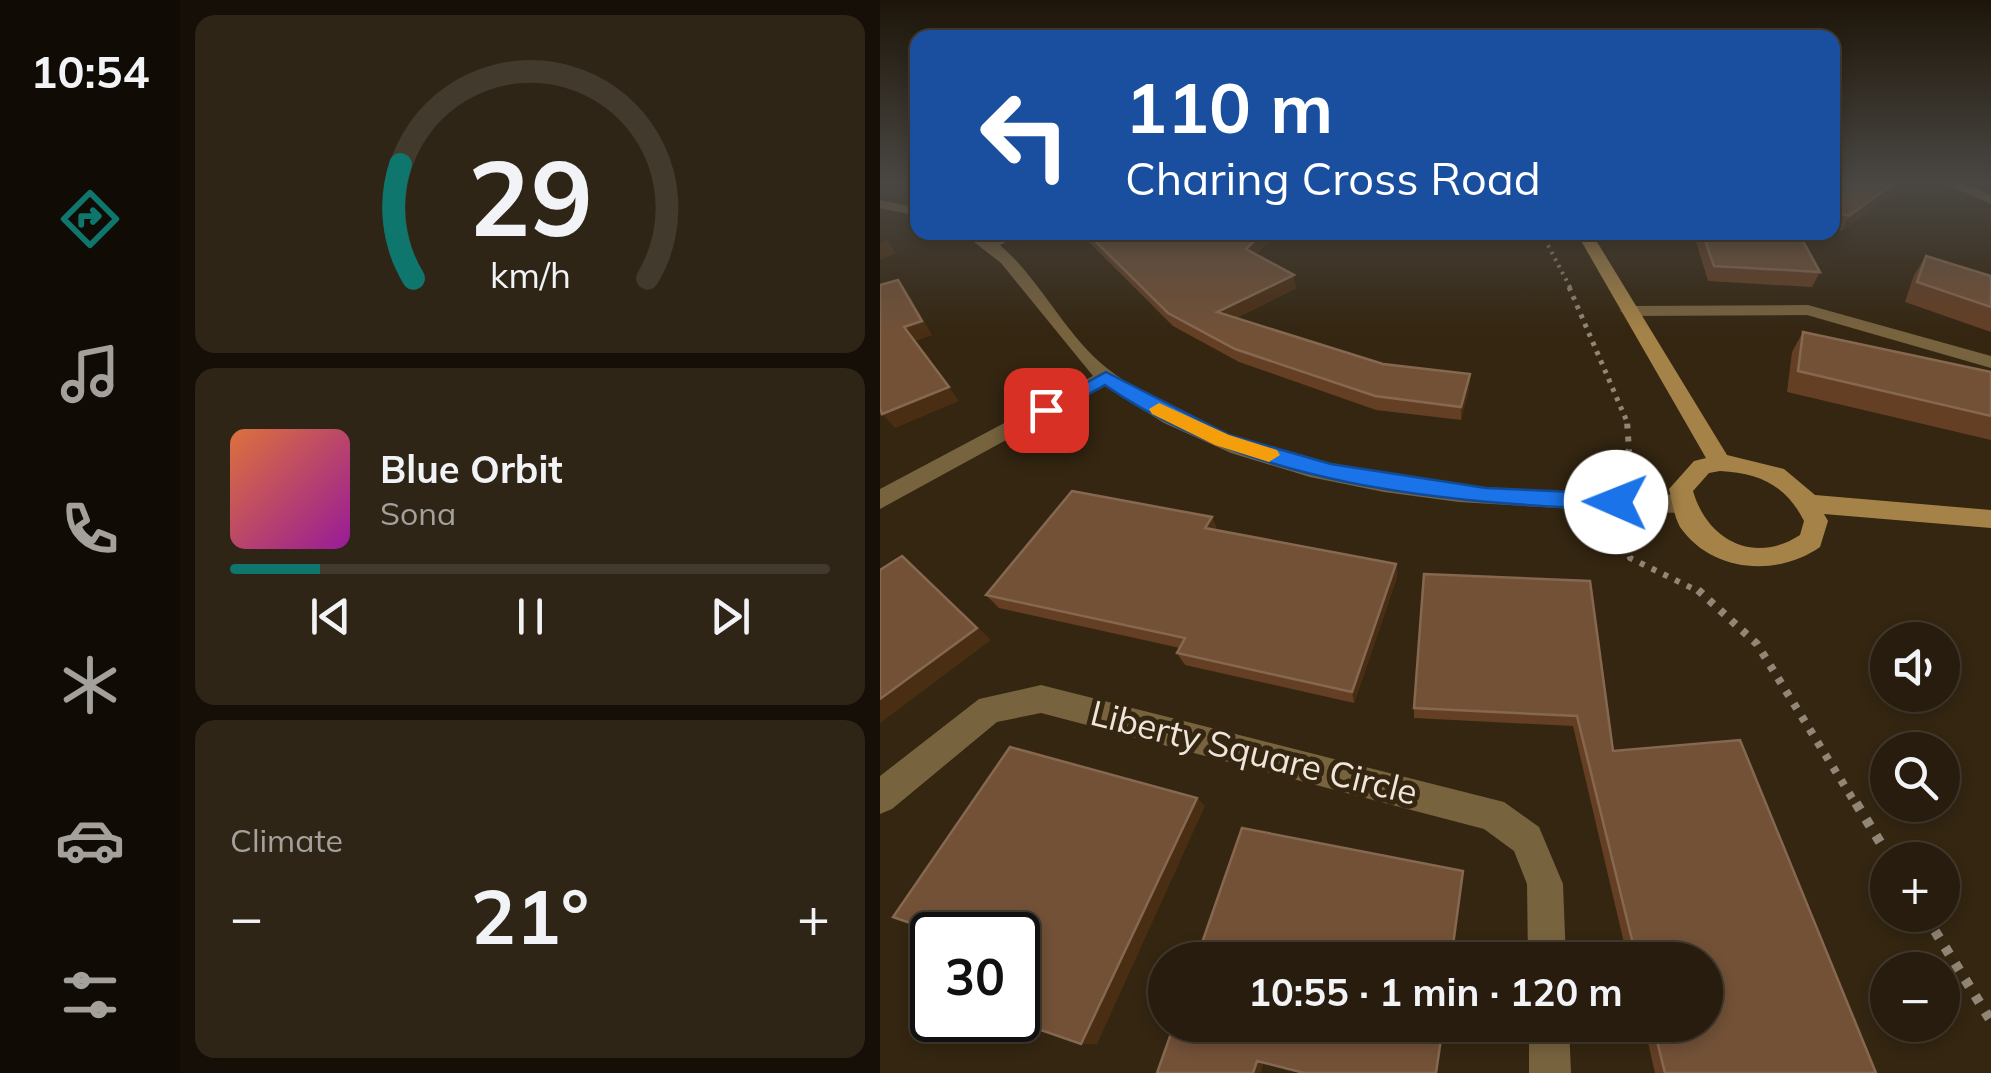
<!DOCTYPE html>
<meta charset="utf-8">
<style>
:root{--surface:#271c0d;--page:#2f2516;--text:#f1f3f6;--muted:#a4a19d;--line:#433a2e;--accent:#0f766e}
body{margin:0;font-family:Mulish,sans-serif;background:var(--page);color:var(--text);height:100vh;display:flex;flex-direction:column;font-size:38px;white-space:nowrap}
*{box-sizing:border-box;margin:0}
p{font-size:32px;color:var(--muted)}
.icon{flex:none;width:55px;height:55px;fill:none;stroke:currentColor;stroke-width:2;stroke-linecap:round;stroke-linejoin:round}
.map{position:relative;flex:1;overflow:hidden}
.sheet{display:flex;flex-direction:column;gap:15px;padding:15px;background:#150f07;width:700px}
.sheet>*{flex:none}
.banner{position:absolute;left:30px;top:30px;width:930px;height:210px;border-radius:20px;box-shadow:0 5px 15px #0003,0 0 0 2px var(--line);background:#1a4fa0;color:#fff;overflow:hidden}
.tools{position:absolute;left:990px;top:622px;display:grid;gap:20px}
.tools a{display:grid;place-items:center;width:90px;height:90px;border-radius:50%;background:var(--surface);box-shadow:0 5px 15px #0003,0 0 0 2px var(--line);font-size:50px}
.speed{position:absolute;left:30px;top:912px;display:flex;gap:20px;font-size:50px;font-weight:700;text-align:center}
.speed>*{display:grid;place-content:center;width:130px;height:130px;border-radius:50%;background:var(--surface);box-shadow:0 5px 15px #0003,0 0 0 2px var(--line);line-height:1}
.speed .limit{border:5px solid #111;border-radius:15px;background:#fff;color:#111}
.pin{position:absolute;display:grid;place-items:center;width:85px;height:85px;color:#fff;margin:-42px;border-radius:20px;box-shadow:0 5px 15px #0006}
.me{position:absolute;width:110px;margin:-55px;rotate:271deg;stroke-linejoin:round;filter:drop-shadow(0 0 8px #0008)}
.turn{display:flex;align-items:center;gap:35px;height:210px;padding:0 50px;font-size:45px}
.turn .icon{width:130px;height:130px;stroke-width:2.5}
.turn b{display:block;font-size:70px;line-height:85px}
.big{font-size:75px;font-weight:700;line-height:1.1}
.sheet .tile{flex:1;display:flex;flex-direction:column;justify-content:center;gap:15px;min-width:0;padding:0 35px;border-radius:20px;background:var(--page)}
.sheet .dial{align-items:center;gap:0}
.dial svg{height:260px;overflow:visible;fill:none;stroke:var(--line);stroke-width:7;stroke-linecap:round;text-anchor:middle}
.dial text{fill:var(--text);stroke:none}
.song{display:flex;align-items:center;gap:30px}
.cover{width:120px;height:120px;border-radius:15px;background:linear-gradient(135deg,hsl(20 70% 55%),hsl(300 70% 35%))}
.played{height:10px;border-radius:5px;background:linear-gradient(90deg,var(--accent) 15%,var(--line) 15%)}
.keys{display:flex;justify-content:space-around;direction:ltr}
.heat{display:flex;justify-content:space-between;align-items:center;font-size:55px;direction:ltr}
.trip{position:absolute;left:268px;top:942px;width:575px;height:100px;border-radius:50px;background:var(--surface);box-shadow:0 5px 15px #0003,0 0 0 2px var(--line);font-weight:700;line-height:100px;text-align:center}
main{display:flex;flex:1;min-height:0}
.tabs{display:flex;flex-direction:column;width:180px;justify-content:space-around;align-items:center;background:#100b05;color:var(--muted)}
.tabs .icon{width:70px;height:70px}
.tabs .active{color:var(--accent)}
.tabs b{font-size:45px;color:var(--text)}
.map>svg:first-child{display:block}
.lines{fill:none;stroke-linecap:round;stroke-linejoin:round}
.path-far4{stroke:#928676;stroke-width:4;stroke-dasharray:2.5 5;stroke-linecap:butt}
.path-far3{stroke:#928676;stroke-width:5;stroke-dasharray:4 6;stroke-linecap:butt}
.path-far2{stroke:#928676;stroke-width:6;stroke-dasharray:5 8;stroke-linecap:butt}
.path-far1{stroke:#928676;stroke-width:8;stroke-dasharray:6 9;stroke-linecap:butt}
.path{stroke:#928676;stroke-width:10;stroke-dasharray:8 11;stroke-linecap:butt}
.street{fill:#78633f;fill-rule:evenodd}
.secondary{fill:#a58348;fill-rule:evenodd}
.wall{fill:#643f24}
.shaded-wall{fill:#4a2e14}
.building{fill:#725137;stroke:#866850;stroke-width:2.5}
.route{fill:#1a73e8;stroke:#114b97;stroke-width:2.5}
.slow{fill:#f59e0b}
.labels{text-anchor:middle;stroke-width:10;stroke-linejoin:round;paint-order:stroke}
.near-street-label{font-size:35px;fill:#efe5d9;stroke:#342611}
</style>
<main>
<nav class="tabs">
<b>10:54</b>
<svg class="icon active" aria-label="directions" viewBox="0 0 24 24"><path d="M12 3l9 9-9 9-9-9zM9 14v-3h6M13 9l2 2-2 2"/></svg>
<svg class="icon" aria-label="music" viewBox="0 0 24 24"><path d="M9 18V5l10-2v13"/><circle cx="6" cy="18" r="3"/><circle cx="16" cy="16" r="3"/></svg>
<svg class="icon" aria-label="phone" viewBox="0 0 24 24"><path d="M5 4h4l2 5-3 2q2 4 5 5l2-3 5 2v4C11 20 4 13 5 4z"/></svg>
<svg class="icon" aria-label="climate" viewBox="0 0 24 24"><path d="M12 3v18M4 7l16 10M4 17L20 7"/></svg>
<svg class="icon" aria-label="car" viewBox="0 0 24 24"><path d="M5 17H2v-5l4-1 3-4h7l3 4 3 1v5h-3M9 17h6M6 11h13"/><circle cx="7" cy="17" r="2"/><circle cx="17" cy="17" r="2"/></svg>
<svg class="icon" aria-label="filters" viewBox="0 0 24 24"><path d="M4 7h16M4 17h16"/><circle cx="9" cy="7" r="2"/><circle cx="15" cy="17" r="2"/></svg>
</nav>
<section class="sheet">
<div class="tile dial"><svg viewBox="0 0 100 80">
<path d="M14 69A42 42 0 1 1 86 69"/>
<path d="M14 69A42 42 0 0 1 10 34" stroke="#0f766e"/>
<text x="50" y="56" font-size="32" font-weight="700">29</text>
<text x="50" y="72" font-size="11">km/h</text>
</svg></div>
<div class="tile">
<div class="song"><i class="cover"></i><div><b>Blue Orbit</b><p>Sona</p></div></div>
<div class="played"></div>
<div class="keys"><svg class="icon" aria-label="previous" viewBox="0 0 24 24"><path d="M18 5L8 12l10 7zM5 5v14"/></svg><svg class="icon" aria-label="pause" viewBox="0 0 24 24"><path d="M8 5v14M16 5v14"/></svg><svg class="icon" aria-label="next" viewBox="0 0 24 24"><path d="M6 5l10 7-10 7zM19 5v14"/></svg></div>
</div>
<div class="tile"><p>Climate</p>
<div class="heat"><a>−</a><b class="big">21°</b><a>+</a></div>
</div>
</section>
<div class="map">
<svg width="1111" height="1073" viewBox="0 0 1111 1073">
<rect width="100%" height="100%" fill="#342611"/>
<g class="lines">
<path class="path-far4" d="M 661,232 L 691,289"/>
<path class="path-far3" d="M 689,287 L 748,424"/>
<path class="path-far2" d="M 733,476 L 749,450 L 747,421
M 743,531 L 750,558 L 822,593"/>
<path class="path-far1" d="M 818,590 L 877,644 L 977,806"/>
<path class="path" d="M 976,803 L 1011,860
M 1045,915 L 1111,1021"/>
<path class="street" d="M 1059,181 L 1078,181 L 1111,195 L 1111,204 Z
M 0,200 L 38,208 L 38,216 L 0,208 Z
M 81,232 L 100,232 L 110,238 L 124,232 L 146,232 L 120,245 C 164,283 188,342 236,375 C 399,490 610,490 801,495 L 813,504 L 801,513 L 728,511 L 579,502 L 504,492 L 430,477 L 351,453 L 284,423 L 225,386 L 0,509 L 0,489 L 213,376 L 121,263 Z
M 928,305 L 1111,356 L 1111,368 L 927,315 L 749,316 L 740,311 L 749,306 Z
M 161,685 L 624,802 L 659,827 L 683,884 L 686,960 L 648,960 L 647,884 L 634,851 L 604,829 L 161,713 L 117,722 L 12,809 L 0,814 L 0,776 L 99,699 Z
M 649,1025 L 689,1025 L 691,1073 L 649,1073 Z"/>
<path class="secondary" d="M 696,232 L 711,232 L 847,455 L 904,469 L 935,495 L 1111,510 L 1111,528 L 944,514 L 948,521 L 940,547 C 897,577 832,573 800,527 C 794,516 792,501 789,489 L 814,461 L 826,458 ZM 840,471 C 879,473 906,485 924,521 L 920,535 C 874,565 827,540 813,491 L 829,473 Z"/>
</g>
<path class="wall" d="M 952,181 L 1011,195 L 962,231 L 952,228 Z
M 203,232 L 398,232 L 376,254 L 416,288 L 356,318 L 503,364 L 590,374 L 589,388 L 581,420 L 496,410 L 359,362 L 293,326 L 206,239 Z
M 813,232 L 918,232 L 940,272 L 932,287 L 828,281 Z
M 1046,256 L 1111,276 L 1111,332 L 1025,302 L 1034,275 Z
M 923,332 L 1111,372 L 1111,440 L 907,392 L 912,352 Z
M 332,517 L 337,530 L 516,564 L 517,577 L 474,703 L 305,665 L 297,653 L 300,648 L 119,608 L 106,595 Z
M 710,581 L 733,751 L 996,1073 L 775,1073 L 764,1025 L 825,1025 L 825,960 L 748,960 L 693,726 L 534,718 L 534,708 Z"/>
<path class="shaded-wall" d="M 1018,181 L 1011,195 L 962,231 L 969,216 Z
M 383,232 L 398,232 L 369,261 L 366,249 Z
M 7,240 L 16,253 L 0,260 L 0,243 Z
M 414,275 L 416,288 L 341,325 L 337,312 Z
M 18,280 L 28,293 L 52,335 L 35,341 L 24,327 Z
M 590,374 L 589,388 L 581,420 L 581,407 Z
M 69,387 L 79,401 L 15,428 L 3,415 L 0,416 L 0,406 Z
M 332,517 L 337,531 L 325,528 Z
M 22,556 L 111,640 L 0,723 L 0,699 Z
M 516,564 L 517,577 L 474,703 L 472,692 Z
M 317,798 L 325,806 L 217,1044 L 201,1044 Z
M 384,1060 L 381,1073 L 373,1073 L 377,1061 Z"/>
<path class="building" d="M 952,181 L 1017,181 L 969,216 L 952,211 Z
M 206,232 L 383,232 L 366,249 L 414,275 L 337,312 L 503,364 L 590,374 L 581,407 L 495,396 L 355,349 L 288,313 Z
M 822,232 L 918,232 L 940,272 L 834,266 Z
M 1046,256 L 1111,276 L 1111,307 L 1037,282 Z
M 18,280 L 42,321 L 24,327 L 69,387 L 2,414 L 0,409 L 0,285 Z
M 923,332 L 1111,372 L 1111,416 L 918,371 Z
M 192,491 L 332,517 L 325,528 L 516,564 L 472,692 L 297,653 L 305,638 L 106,595 Z
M 22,556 L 97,628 L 0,699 L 0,570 Z
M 544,574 L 710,581 L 733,751 L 860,740 L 996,1073 L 785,1073 L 773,1025 L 825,1025 L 825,960 L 757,960 L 697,716 L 534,708 Z
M 130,747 L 317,798 L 201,1044 L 132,1020 L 138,1020 L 138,964 L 140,960 L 138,959 L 138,935 L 65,935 L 13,917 Z
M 362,828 L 583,871 L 571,960 L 316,960 Z
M 294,1025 L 563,1025 L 556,1073 L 424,1073 L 377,1061 L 373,1073 L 277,1073 Z"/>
<linearGradient id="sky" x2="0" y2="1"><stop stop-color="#1d1509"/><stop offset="0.55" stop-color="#4a4743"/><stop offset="1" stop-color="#4a4743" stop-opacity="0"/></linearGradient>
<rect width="1111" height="332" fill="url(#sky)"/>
<path class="route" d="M 226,372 L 349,435 L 451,464 L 606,488 L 736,494 L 746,502 L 736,510 C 562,502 372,487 225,385 L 173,414 L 157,410 Z"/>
<path class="slow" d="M 279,403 L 349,435 L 397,450 L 400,455 L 389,462 L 335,445 L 272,414 L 269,409 Z"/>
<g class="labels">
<g class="near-street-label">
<text transform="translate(374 753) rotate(14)" y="12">Liberty Square Circle</text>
</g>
</g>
</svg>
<div class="tools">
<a><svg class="icon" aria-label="sound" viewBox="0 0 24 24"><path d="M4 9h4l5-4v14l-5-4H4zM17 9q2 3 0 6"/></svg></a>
<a><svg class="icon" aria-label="search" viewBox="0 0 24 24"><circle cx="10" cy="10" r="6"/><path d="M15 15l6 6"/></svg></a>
<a>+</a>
<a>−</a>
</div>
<div class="speed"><div class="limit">30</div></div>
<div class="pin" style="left:166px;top:410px;background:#d93025"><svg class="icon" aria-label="arrive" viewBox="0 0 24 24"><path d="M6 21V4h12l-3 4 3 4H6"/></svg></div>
<svg class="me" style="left:736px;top:502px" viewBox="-20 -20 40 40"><circle r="19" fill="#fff"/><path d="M0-13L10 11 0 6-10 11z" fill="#1a73e8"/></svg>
<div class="trip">10:55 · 1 min · 120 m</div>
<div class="banner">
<div class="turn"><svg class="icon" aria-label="left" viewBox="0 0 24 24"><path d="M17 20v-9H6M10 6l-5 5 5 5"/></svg><div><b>110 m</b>Charing Cross Road</div></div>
</div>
</div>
</main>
